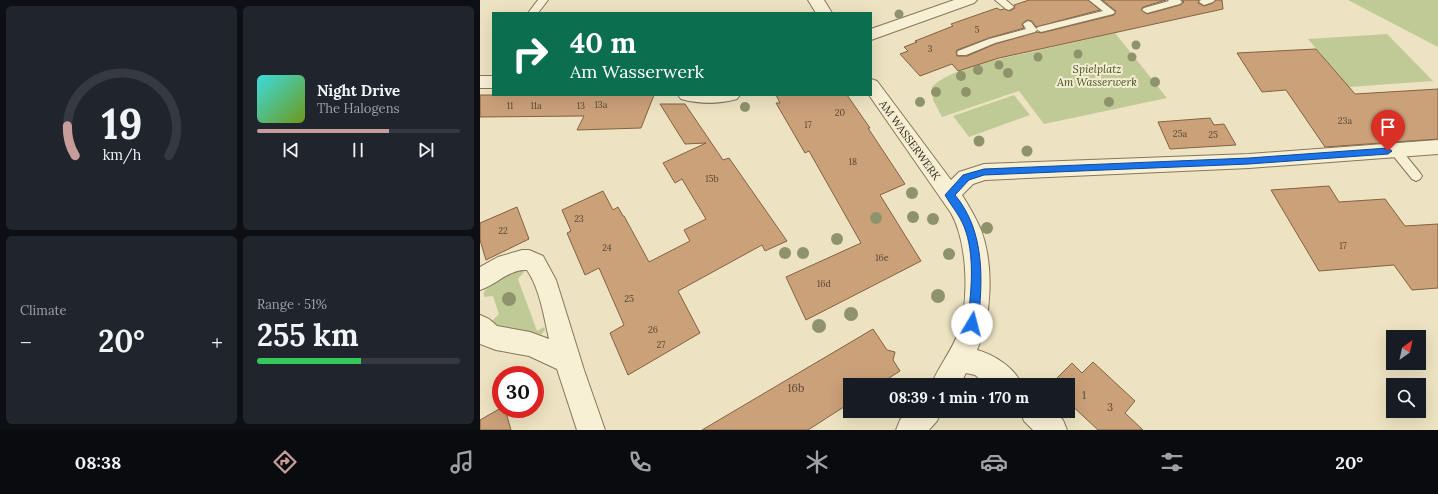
<!DOCTYPE html>
<meta charset="utf-8">
<style>
:root{--surface:#171b24;--page:#20242c;--text:#f1f3f6;--muted:#9ea1a6;--line:#363941;--accent:#c79d9b}
body{margin:0;font-family:Lora,serif;background:var(--page);color:var(--text);height:100vh;display:flex;flex-direction:column;font-size:15px;white-space:nowrap}
*{box-sizing:border-box;margin:0}
p{font-size:13px;color:var(--muted)}
.icon{flex:none;width:22px;height:22px;fill:none;stroke:currentColor;stroke-width:2;stroke-linecap:round;stroke-linejoin:round}
.map{position:relative;flex:1;overflow:hidden}
.details{display:flex;flex-direction:column;gap:6px;padding:6px;background:#0d0f14;width:480px}
.details>*{flex:none}
.top-card{position:absolute;left:12px;top:12px;width:380px;height:84px;border-radius:0px;box-shadow:0 4px 16px #0002;background:#0b6e4f;color:#fff;overflow:hidden}
.needle{width:26px;rotate:33deg}
.tools{position:absolute;left:906px;top:330px;display:grid;gap:8px}
.tools a{display:grid;place-items:center;width:40px;height:40px;border-radius:0px;background:var(--surface);box-shadow:0 4px 16px #0002;font-size:20px}
.speed{position:absolute;left:12px;top:366px;display:flex;gap:8px;font-size:20px;font-weight:700;text-align:center}
.speed>*{display:grid;place-content:center;width:52px;height:52px;border-radius:50%;background:var(--surface);box-shadow:0 4px 16px #0002;line-height:1}
.speed .limit{border:6px solid #d22;background:#fff;color:#111}
.pin{position:absolute;display:grid;place-items:center;width:34px;height:34px;color:#fff;margin:-41px -17px;border-radius:50% 50% 50% 0;rotate:-45deg;box-shadow:0 0 4px #0007}
.pin .icon{rotate:45deg}
.me{position:absolute;width:44px;margin:-22px;rotate:8deg;stroke-linejoin:round;filter:drop-shadow(0 0 3px #0008)}
.turn{display:flex;align-items:center;gap:14px;height:84px;padding:0 12px;font-size:18px}
.turn .icon{width:52px;height:52px;stroke-width:2.5}
.turn b{display:block;font-size:28px;line-height:34px}
.big{font-size:30px;font-weight:800;line-height:1.1}
.details .card{flex:1;display:flex;flex-direction:column;justify-content:center;gap:6px;min-width:0;padding:0 14px;border-radius:6px;background:var(--page)}
.details .dial{align-items:center;gap:0}
.dial svg{height:104px;overflow:visible;fill:none;stroke:var(--line);stroke-width:7;stroke-linecap:round;text-anchor:middle}
.dial text{fill:var(--text);stroke:none}
.song{display:flex;align-items:center;gap:12px}
.cover{width:48px;height:48px;border-radius:6px;background:linear-gradient(135deg,hsl(180 70% 55%),hsl(80 70% 35%))}
.played{height:4px;border-radius:2px;background:linear-gradient(90deg,var(--accent) 65%,var(--line) 65%)}
.keys{display:flex;justify-content:space-around;direction:ltr}
.heat{display:flex;justify-content:space-between;align-items:center;font-size:22px;direction:ltr}
.charge{height:6px;border-radius:3px;background:linear-gradient(90deg,#34c759 51%,var(--line) 0)}
.details .tiles{flex:1;display:grid;gap:6px;grid-template-columns:repeat(2,1fr)}
.trip{position:absolute;left:363px;top:378px;width:232px;height:40px;border-radius:0px;background:var(--surface);box-shadow:0 4px 16px #0002;font-weight:800;line-height:40px;text-align:center}
.tabs{display:flex;height:64px;justify-content:space-around;align-items:center;background:#090b0e;color:var(--muted)}
.tabs .icon{width:28px;height:28px}
.tabs .selected{color:var(--accent)}
.tabs b{font-size:18px;color:var(--text)}
main{display:flex;flex:1;min-height:0}
.map>svg:first-child{display:block}
.green{fill:#c0ca96}
.building{fill:#caa179;stroke:#846140}
.lines{fill:none;stroke-linecap:round;stroke-linejoin:round}
.service-casing{stroke:#86755a;stroke-width:2}
.minor-casing{stroke:#86755a;stroke-width:2}
.service{fill:#f8f0d5;fill-rule:evenodd}
.minor{fill:#f8f0d5;fill-rule:evenodd}
.tree{fill:#8f936c}
.route{fill:#1a73e8;stroke:#114b97}
.labels{text-anchor:middle;stroke-width:4;stroke-linejoin:round;paint-order:stroke}
.number-label{font-size:9px;fill:#5b4834}
.park-label{font-size:11px;font-style:italic;fill:#425225;stroke:#f4edd1}
.street-label{font-size:11px;fill:#362b1d;stroke:#f4edd1}
.near-number-label{font-size:11px;fill:#5b4834}
</style>
<main>
<section class="details">
<div class="tiles">
<div class="card dial"><svg viewBox="0 0 100 80">
<path d="M14 69A42 42 0 1 1 86 69"/>
<path d="M14 69A42 42 0 0 1 8 46" stroke="#c79d9b"/>
<text x="50" y="56" font-size="32" font-weight="700">19</text>
<text x="50" y="72" font-size="11">km/h</text>
</svg></div>
<div class="card">
<div class="song"><i class="cover"></i><div><b>Night Drive</b><p>The Halogens</p></div></div>
<div class="played"></div>
<div class="keys"><svg class="icon" aria-label="previous" viewBox="0 0 24 24"><path d="M18 5L8 12l10 7zM5 5v14"/></svg><svg class="icon" aria-label="pause" viewBox="0 0 24 24"><path d="M8 5v14M16 5v14"/></svg><svg class="icon" aria-label="next" viewBox="0 0 24 24"><path d="M6 5l10 7-10 7zM19 5v14"/></svg></div>
</div>
<div class="card"><p>Climate</p>
<div class="heat"><a>−</a><b class="big">20°</b><a>+</a></div>
</div>
<div class="card"><p>Range · 51%</p><b class="big">255 km</b><div class="charge"></div></div>
</div>
</section>
<div class="map">
<svg width="958" height="430" viewBox="0 0 958 430">
<rect width="100%" height="100%" fill="#ede3c2"/>
<path class="green" d="M 868,0 L 958,0 L 958,47 Z
M 635,33 L 687,98 L 564,124 L 539,91 L 462,117 L 453,100 L 452,87 C 472,67 529,57 556,51 C 582,45 609,39 635,33 Z
M 907,34 L 953,81 L 869,87 L 828,39 Z
M 534,95 L 550,115 L 489,137 L 473,116 Z
M 42,271 L 44,272 L 38,279 L 57,331 L 64,327 L 65,330 L 61,335 L 12,325 L 11,322 L 19,314 L 13,296 L 4,297 L 4,292 C 13,282 28,272 42,271 Z"/>
<path class="building" d="M 549,0 L 608,0 L 620,10 L 556,27 L 552,21 L 547,20 L 542,24 L 544,28 L 509,38 L 477,50 L 476,52 L 477,56 L 487,56 L 515,44 L 557,32 L 561,33 L 634,15 L 636,11 L 622,0 L 686,0 L 663,7 L 661,10 L 667,14 L 700,5 L 704,2 L 702,0 L 719,0 L 718,3 L 724,6 L 733,3 L 736,0 L 742,0 L 743,9 L 519,58 L 478,71 L 472,64 L 440,76 L 420,54 L 428,51 L 424,47 L 437,42 L 435,41 L 473,26 L 471,24 L 517,8 L 520,10 L 524,9 L 530,11 L 535,8 L 534,5 Z
M 836,49 L 875,94 L 958,89 L 958,139 L 845,147 L 806,90 L 782,92 L 757,53 Z
M 0,95 L 174,95 L 161,128 L 97,130 L 104,116 L 0,117 Z
M 296,95 L 367,95 L 390,128 L 388,128 L 425,184 L 400,195 L 441,261 L 326,320 L 306,277 L 381,243 L 329,151 L 325,153 L 296,103 L 300,103 Z
M 180,104 L 205,104 L 243,160 L 249,158 L 307,241 L 285,251 L 282,245 L 198,291 L 220,333 L 148,375 L 130,333 L 144,325 L 119,268 L 105,275 L 87,233 L 91,231 L 82,210 L 123,191 L 133,210 L 138,207 L 143,216 L 144,216 L 169,262 L 210,241 L 204,230 L 226,219 L 202,179 L 195,183 L 183,163 L 226,143 L 205,144 Z
M 730,118 L 734,125 L 744,124 L 756,145 L 690,149 L 678,122 Z
M 849,186 L 859,202 L 905,199 L 925,226 L 958,224 L 958,288 L 932,290 L 914,265 L 839,271 L 791,190 Z
M 37,207 L 49,239 L 6,260 L 0,240 L 0,223 Z
M 393,329 L 407,350 L 415,352 L 413,360 L 420,371 L 398,385 L 370,385 L 370,403 L 328,430 L 222,430 Z
M 613,362 L 655,401 L 645,413 L 663,430 L 618,430 L 588,402 L 588,385 L 578,385 L 574,381 L 592,363 L 602,373 Z
M 21,408 L 21,409 L 25,409 L 31,430 L 0,430 L 0,420 Z"/>
<g class="lines">
<g class="service-casing">
<path id="service" d="M 58,0 L 68,0 L 58,13 L 48,13 Z
M 515,0 L 526,0 L 534,7 L 529,10 L 526,9 Z
M 609,0 L 620,0 L 635,12 L 633,14 L 561,32 L 556,29 L 558,27 L 623,11 Z
M 688,0 L 700,0 L 702,2 L 700,4 L 667,13 L 662,10 L 664,8 L 689,1 Z
M 721,0 L 735,0 L 733,2 L 724,5 L 719,2 Z
M 548,21 L 551,22 L 557,30 L 555,32 L 515,43 L 486,55 L 478,55 L 477,53 L 478,51 L 509,39 L 546,29 L 543,24 Z
M 915,146 L 919,147 L 940,173 L 942,176 L 940,179 L 936,181 L 932,179 L 911,153 L 909,150 L 911,147 Z"/>
</g>
<g class="minor-casing">
<path id="minor" d="M 328,0 L 344,0 L 352,13 L 336,13 Z
M 474,0 L 497,0 L 494,3 L 391,40 L 391,29 Z
M 0,76 L 13,76 L 13,88 L 0,88 Z
M 391,79 L 397,81 L 471,180 L 479,172 L 504,164 L 769,154 L 958,140 L 958,154 L 769,168 L 505,180 L 493,184 L 482,195 C 489,206 496,218 501,230 C 514,264 512,317 497,350 C 515,355 535,368 542,385 L 507,385 L 495,375 L 486,373 L 480,385 L 451,385 C 458,368 470,353 477,336 C 490,304 488,243 471,213 L 389,95 L 391,95 Z
M 198,95 L 260,95 L 257,99 C 239,104 219,104 201,99 Z
M 42,250 L 49,250 L 63,256 L 76,280 L 104,370 L 125,430 L 97,430 L 77,369 L 49,356 L 16,350 L 0,344 L 0,315 L 9,319 L 17,326 L 50,332 L 69,339 C 64,317 60,289 47,270 C 29,269 16,285 0,290 L 0,267 L 18,257 Z
M 428,411 L 461,411 L 457,421 L 449,430 L 416,430 L 420,420 Z
M 540,411 L 574,411 L 583,420 L 587,430 L 553,430 L 544,421 Z"/>
</g>
<use href="#service" class="service"/>
<use href="#minor" class="minor"/>
</g>
<g class="tree">
<circle cx="419" cy="14" r="4.5"/>
<circle cx="656" cy="45" r="4.5"/>
<circle cx="598" cy="54" r="4.5"/>
<circle cx="558" cy="57" r="4.5"/>
<circle cx="652" cy="57" r="4.5"/>
<circle cx="519" cy="65" r="4.5"/>
<circle cx="498" cy="70" r="5"/>
<circle cx="528" cy="73" r="5"/>
<circle cx="481" cy="76" r="5"/>
<circle cx="675" cy="82" r="5"/>
<circle cx="456" cy="92" r="5"/>
<circle cx="486" cy="92" r="5"/>
<circle cx="440" cy="102" r="5"/>
<circle cx="629" cy="102" r="5"/>
<circle cx="265" cy="107" r="5"/>
<circle cx="499" cy="141" r="5.5"/>
<circle cx="547" cy="151" r="5.5"/>
<circle cx="432" cy="193" r="6"/>
<circle cx="433" cy="217" r="6"/>
<circle cx="396" cy="218" r="6"/>
<circle cx="453" cy="219" r="6"/>
<circle cx="507" cy="228" r="6"/>
<circle cx="357" cy="239" r="6"/>
<circle cx="305" cy="253" r="6"/>
<circle cx="323" cy="253" r="6"/>
<circle cx="469" cy="254" r="6"/>
<circle cx="458" cy="296" r="7"/>
<circle cx="29" cy="299" r="7"/>
<circle cx="371" cy="314" r="7"/>
<circle cx="339" cy="326" r="7"/>
</g>
<path class="route" d="M 908,148 L 912,151 L 908,154 L 769,164 L 504,175 L 489,180 L 475,195 C 505,231 503,280 498,324 L 496,328 L 492,329 L 489,328 L 487,324 C 491,296 495,260 486,232 C 482,218 472,207 465,195 L 483,175 L 504,169 L 769,158 Z"/>
<g class="labels">
<g class="number-label">
<text x="497" y="33">5</text>
<text x="450" y="52">3</text>
<text x="121" y="108">13a</text>
<text x="30" y="109">11</text>
<text x="56" y="109">11a</text>
<text x="101" y="109">13</text>
<text x="360" y="116">20</text>
<text x="865" y="124">23a</text>
<text x="328" y="128">17</text>
<text x="700" y="137">25a</text>
<text x="733" y="138">25</text>
<text x="373" y="165">18</text>
<text x="232" y="182">15b</text>
<text x="99" y="222">23</text>
<text x="23" y="234">22</text>
<text x="863" y="249">17</text>
<text x="127" y="251">24</text>
<text x="402" y="261">16e</text>
<text x="344" y="287">16d</text>
<text x="149" y="302">25</text>
<text x="173" y="333">26</text>
<text x="181" y="348">27</text>
</g>
<g class="park-label">
<text x="617" y="73">Spielplatz<tspan x="617" dy="13">Am Wasserwerk</tspan></text>
</g>
<g class="street-label">
<text transform="translate(430 140) rotate(54)" y="4">AM WASSERWERK</text>
</g>
<g class="near-number-label">
<text x="316" y="392">16b</text>
<text x="604" y="399">1</text>
<text x="630" y="411">3</text>
</g>
</g>
</svg>
<div class="tools">
<a><svg class="needle" viewBox="-14 -14 28 28"><path d="M0-13l5 13h-10z" fill="#e53935"/><path d="M0 13l5-13h-10z" fill="#9ea1a6"/></svg></a>
<a><svg class="icon" aria-label="search" viewBox="0 0 24 24"><circle cx="10" cy="10" r="6"/><path d="M15 15l6 6"/></svg></a>
</div>
<div class="speed"><div class="limit">30</div></div>
<div class="pin" style="left:908px;top:151px;background:#d93025"><svg class="icon" aria-label="arrive" viewBox="0 0 24 24"><path d="M6 21V4h12l-3 4 3 4H6"/></svg></div>
<svg class="me" style="left:492px;top:324px" viewBox="-20 -20 40 40"><circle r="19" fill="#fff"/><path d="M0-13L10 11 0 6-10 11z" fill="#1a73e8"/></svg>
<div class="trip">08:39 · 1 min · 170 m</div>
<div class="top-card">
<div class="turn"><svg class="icon" aria-label="right" viewBox="0 0 24 24"><path d="M7 20v-9h11M14 6l5 5-5 5"/></svg><div><b>40 m</b>Am Wasserwerk</div></div>
</div>
</div>
</main>
<nav class="tabs">
<b>08:38</b>
<svg class="icon selected" aria-label="directions" viewBox="0 0 24 24"><path d="M12 3l9 9-9 9-9-9zM9 14v-3h6M13 9l2 2-2 2"/></svg>
<svg class="icon" aria-label="music" viewBox="0 0 24 24"><path d="M9 18V5l10-2v13"/><circle cx="6" cy="18" r="3"/><circle cx="16" cy="16" r="3"/></svg>
<svg class="icon" aria-label="phone" viewBox="0 0 24 24"><path d="M5 4h4l2 5-3 2q2 4 5 5l2-3 5 2v4C11 20 4 13 5 4z"/></svg>
<svg class="icon" aria-label="climate" viewBox="0 0 24 24"><path d="M12 3v18M4 7l16 10M4 17L20 7"/></svg>
<svg class="icon" aria-label="car" viewBox="0 0 24 24"><path d="M5 17H2v-5l4-1 3-4h7l3 4 3 1v5h-3M9 17h6M6 11h13"/><circle cx="7" cy="17" r="2"/><circle cx="17" cy="17" r="2"/></svg>
<svg class="icon" aria-label="filters" viewBox="0 0 24 24"><path d="M4 7h16M4 17h16"/><circle cx="9" cy="7" r="2"/><circle cx="15" cy="17" r="2"/></svg>
<b>20°</b>
</nav>
